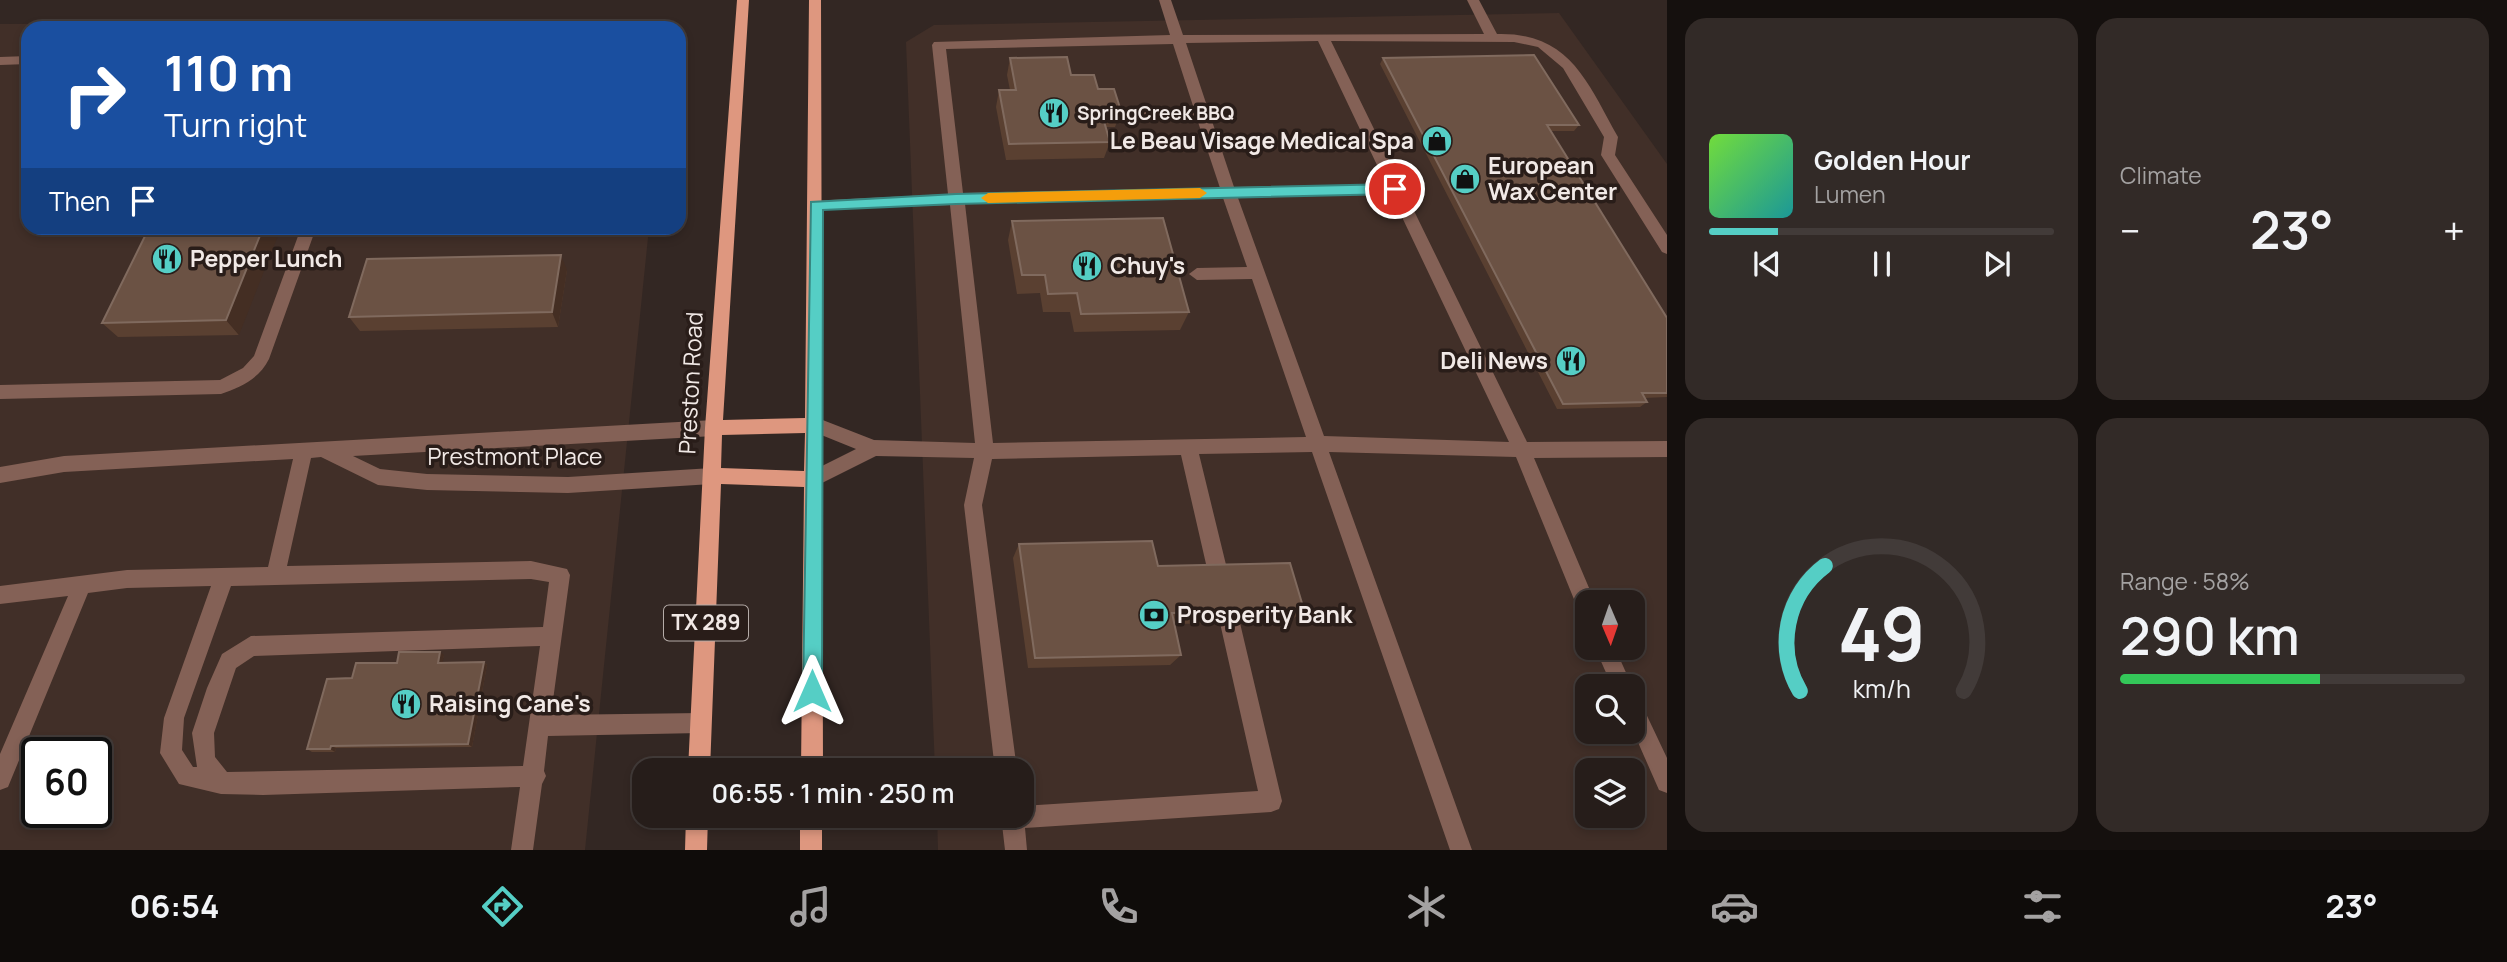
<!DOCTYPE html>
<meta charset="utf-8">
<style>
:root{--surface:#261d1a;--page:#322a27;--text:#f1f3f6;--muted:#a4a2a2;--line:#423b39;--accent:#55cec5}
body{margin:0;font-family:Manrope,sans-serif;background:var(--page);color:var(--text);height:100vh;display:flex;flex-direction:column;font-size:26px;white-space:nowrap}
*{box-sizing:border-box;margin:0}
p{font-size:23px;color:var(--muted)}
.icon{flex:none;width:38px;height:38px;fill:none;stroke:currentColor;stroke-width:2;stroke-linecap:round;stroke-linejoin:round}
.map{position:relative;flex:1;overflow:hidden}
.details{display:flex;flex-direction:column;gap:18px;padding:18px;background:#15100e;width:840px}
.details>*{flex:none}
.hud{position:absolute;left:21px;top:21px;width:665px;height:214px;border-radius:21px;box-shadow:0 4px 10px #0003,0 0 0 2px var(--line);background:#1a4fa0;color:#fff;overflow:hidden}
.needle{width:46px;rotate:178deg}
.buttons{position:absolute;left:1575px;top:590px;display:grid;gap:14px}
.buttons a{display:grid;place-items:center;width:70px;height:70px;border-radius:14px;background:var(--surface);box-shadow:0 4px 10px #0003,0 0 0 2px var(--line);font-size:35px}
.speed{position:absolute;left:21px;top:737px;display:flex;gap:14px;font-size:35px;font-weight:700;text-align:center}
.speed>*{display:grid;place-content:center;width:91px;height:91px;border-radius:50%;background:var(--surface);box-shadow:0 4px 10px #0003,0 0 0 2px var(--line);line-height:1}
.speed .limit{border:4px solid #111;border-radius:10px;background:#fff;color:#111}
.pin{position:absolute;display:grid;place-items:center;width:60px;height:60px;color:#fff;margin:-30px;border:4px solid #fff;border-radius:50%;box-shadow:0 2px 7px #0007}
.me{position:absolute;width:77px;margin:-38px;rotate:0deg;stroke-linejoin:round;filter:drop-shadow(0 0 5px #0008)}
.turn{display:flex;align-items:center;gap:24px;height:147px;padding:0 28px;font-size:32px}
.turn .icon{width:91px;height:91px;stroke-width:2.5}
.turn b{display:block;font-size:49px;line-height:60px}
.then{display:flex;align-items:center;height:66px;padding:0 28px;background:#0003;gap:14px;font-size:26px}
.big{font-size:52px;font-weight:600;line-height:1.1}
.details .tile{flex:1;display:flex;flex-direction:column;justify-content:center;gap:10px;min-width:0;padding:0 24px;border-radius:21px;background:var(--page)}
.details .dial{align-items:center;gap:0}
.dial svg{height:182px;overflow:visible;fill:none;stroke:var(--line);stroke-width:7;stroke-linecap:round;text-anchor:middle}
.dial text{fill:var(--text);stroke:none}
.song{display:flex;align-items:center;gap:21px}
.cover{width:84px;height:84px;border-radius:10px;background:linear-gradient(135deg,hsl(100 70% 55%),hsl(180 70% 35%))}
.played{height:7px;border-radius:4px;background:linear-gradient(90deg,var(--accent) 20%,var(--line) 20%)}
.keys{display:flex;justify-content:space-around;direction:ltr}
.heat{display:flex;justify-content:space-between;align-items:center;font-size:38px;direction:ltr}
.charge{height:10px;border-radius:5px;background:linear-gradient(90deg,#34c759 58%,var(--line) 0)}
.details .tiles{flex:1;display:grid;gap:18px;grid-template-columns:repeat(2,1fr)}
.trip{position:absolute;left:632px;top:758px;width:402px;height:70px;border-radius:21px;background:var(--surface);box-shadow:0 4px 10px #0003,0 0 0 2px var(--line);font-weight:600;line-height:70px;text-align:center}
.tab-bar{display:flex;height:112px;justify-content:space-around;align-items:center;background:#0f0c0a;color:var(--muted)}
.tab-bar .icon{width:49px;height:49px}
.tab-bar .active{color:var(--accent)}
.tab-bar b{font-size:32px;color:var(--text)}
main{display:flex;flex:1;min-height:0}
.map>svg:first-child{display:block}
.built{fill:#412f28;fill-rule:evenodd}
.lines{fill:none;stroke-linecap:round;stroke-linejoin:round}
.minor{fill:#846156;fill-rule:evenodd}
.major{fill:#de977f;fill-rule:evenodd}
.wall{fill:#5a4031}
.shaded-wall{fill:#442e23}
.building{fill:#6b5244;stroke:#806a5e;stroke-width:2}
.route{fill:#55cec5;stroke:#378680;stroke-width:2}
.slow{fill:#f59e0b}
.labels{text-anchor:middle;stroke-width:7;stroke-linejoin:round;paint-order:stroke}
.far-poi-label{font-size:19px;font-weight:bold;fill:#f1e9e6;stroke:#291d19;text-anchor:start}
.shield{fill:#291d19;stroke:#b5aca8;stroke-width:2}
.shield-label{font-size:21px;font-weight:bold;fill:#f1e9e6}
.poi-label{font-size:23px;font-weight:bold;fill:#f1e9e6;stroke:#291d19;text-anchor:start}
.street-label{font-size:23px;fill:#f1e9e6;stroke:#291d19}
</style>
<main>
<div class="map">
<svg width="1667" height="850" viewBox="0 0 1667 850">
<rect width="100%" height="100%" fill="#332723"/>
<path class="built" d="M 1559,13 L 1667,164 L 1667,850 L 938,850 L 937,816 L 1022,816 L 1022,770 L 935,770 L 906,42 L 934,25 ZM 1587,602 L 1633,602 L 1633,648 L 1587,648 ZM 1587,686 L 1633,686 L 1633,732 L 1587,732 ZM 1587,770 L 1633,770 L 1633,816 L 1587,816 Z
M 671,22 L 670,28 L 28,28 L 28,228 L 649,228 L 585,850 L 0,850 L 0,24 ZM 37,752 L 96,752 L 96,812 L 37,812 Z"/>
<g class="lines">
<path class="minor" d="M 1159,0 L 1171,0 L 1183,35 L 1484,34 L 1467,0 L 1479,0 L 1497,34 C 1570,32 1587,82 1618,137 L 1615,155 L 1667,235 L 1667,254 L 1662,252 L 1601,155 L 1604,137 L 1563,68 L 1538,47 L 1514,42 L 1331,41 L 1527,442 L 1667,441 L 1667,457 L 1534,458 L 1595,602 L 1587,602 L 1587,616 L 1580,614 L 1516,457 L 1329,452 L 1472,850 L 1450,850 L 1312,452 L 1199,454 L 1229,577 L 1226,583 L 1219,586 L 1212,583 L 1209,577 L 1181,455 L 992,459 L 982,505 L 1017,770 L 995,770 L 964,505 L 974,458 L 876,456 L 814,487 L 808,485 L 805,479 L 808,473 L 856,449 L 809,430 L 806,425 L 809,420 L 815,417 L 874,440 L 975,443 L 950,205 L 816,210 L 811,209 L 809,205 L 811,201 L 948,194 L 932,45 L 934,42 L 1170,35 ZM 1318,41 L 1386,184 L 1234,187 L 1186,43 ZM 1173,44 L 1194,109 L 1148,110 L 1141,115 L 1148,120 L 1197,119 L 1220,188 L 963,193 L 946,49 ZM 1391,194 L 1509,442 L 1324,436 L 1238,198 ZM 1223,198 L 1247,267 L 1197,268 L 1189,274 L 1197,280 L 1252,279 L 1306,437 L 993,443 L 965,204 Z
M 28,56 L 28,64 L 0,65 L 0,57 Z
M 301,228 L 316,228 L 269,359 C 259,379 241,387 221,394 L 0,399 L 0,385 L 220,380 L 243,368 L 254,356 Z
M 714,420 L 720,423 L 723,428 L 720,433 L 714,436 L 353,456 L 380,469 L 427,474 L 568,477 L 712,468 L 718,470 L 721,476 L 718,482 L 712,484 L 568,493 L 427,490 L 378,485 L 321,457 L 311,458 L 287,566 L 531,561 L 567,569 L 570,575 L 551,715 L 701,713 L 708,716 L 711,723 L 708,730 L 701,733 L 548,736 L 544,771 L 546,776 L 542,784 L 533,850 L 511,850 L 520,787 L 263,795 L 221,794 L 179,784 L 160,753 L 164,718 L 211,586 L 127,588 L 88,593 L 8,787 L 0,790 L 0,754 L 68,596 L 0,604 L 0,586 L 127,570 L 268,567 L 293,459 L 64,472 L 0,483 L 0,467 L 64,456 ZM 531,579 L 549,582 L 543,627 L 251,636 L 222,654 L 207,688 L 192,733 L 197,767 L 193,767 L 182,750 L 184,718 L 231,586 ZM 540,646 L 523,766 L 227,772 L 215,757 L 214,733 L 236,668 L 254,656 Z
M 1230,613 L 1237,616 L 1240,623 L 1282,801 L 1279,809 L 1271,812 L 1025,828 L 1027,850 L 1005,850 L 1001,816 L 1022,816 L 1022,806 L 1258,791 L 1220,623 L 1223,616 Z
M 1595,648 L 1615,648 L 1632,686 L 1612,686 Z
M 1633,698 L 1640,701 L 1667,758 L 1667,793 L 1659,790 L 1633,731 Z"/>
<path class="major" d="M 737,0 L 749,0 L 723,420 L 805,418 L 809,0 L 821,0 L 823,770 L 801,770 L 804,487 L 721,484 L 710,770 L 688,770 L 705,428 ZM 805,433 L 804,471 L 721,468 L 722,435 Z
M 686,816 L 708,816 L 707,850 L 685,850 Z
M 800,816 L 822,816 L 822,850 L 800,850 Z"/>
</g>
<path class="wall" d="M 1010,58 L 1071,75 L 1098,89 L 1121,111 L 1115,127 L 1105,127 L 1110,142 L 1104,158 L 1006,160 L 996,107 L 999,90 L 1010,90 L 1007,75 Z
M 1383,58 L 1579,125 L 1574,131 L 1550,131 L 1667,318 L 1667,397 L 1644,398 L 1647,402 L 1640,407 L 1557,409 L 1380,64 Z
M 1012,221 L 1189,312 L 1180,330 L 1074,332 L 1070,312 L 1043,312 L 1040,293 L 1017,294 L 1008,240 Z
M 149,228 L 239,335 L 118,337 L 102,323 Z
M 567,270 L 558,327 L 360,331 L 349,317 Z
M 1019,544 L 1158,566 L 1304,610 L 1289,622 L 1175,624 L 1181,655 L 1170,665 L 1028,668 L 1013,558 Z
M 444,655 L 442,662 L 484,662 L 487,665 L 472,747 L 336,748 L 335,752 L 312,752 L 307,749 L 352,678 Z"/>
<path class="shaded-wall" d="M 263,228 L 281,228 L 239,335 L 226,320 Z
M 561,255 L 567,270 L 558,327 L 552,312 Z
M 440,652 L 444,655 L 442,666 L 438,663 Z
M 484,662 L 487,665 L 472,747 L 468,744 Z
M 331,746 L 336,748 L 335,752 L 330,749 Z"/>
<path class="building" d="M 1534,55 L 1579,125 L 1547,125 L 1667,318 L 1667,393 L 1642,393 L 1647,402 L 1563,404 L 1383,58 Z
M 1067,57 L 1071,75 L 1094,75 L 1098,89 L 1114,89 L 1121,111 L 1101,111 L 1110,142 L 1009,144 L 999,90 L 1016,90 L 1010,58 Z
M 1163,218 L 1189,312 L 1081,314 L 1077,293 L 1048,294 L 1045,275 L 1022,275 L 1012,221 Z
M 149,228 L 263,228 L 226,320 L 102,323 Z
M 561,255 L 552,312 L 349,317 L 367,259 Z
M 1152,541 L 1158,566 L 1290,563 L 1304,610 L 1172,613 L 1181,655 L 1035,658 L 1019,544 Z
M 399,652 L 440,652 L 438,663 L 484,662 L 468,744 L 331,746 L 330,749 L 307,749 L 327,679 L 352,678 L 356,663 L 397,663 Z"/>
<path class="route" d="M 1395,184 L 1402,189 L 1395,194 L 956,204 L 823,210 L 822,691 L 819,697 L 812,700 L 806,697 L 803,691 L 811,202 L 956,194 Z"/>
<path class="slow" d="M 1200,188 L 1207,193 L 1200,198 L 988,203 L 981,198 L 988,193 Z"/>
<defs>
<g id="restaurant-disc" transform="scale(1.575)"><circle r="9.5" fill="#55cec5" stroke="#291d19"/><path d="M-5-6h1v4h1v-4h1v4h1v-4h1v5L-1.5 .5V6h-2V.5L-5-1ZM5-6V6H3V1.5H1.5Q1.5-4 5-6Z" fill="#111"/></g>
<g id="shop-disc" transform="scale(1.575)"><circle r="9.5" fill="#55cec5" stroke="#291d19"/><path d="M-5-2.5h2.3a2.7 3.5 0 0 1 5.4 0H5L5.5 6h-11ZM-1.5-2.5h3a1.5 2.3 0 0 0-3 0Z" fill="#111"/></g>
<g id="bank-disc" transform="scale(1.575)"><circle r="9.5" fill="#55cec5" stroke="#291d19"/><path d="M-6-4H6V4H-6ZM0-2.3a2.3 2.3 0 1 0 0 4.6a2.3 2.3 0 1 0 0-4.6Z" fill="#111"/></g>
</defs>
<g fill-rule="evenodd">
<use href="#restaurant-disc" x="1054" y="113"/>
<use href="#shop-disc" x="1437" y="141"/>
<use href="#shop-disc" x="1465" y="179"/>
<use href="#restaurant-disc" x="167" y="259"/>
<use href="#restaurant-disc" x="1087" y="266"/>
<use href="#restaurant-disc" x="1571" y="361"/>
<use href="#bank-disc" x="1154" y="615"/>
<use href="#restaurant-disc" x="406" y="704"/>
</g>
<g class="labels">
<g class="far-poi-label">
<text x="1077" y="120">SpringCreek BBQ</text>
</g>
<rect class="shield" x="664" y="605.5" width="84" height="35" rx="5"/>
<g class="shield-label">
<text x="706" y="630">TX 289</text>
</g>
<g class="poi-label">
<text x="1414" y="149" text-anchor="end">Le Beau Visage Medical Spa</text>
<text x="1488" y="174">European<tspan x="1488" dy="26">Wax Center</tspan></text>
<text x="190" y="267">Pepper Lunch</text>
<text x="1110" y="274">Chuy's</text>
<text x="1548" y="369" text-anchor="end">Deli News</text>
<text x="1177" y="623">Prosperity Bank</text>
<text x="429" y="712">Raising Cane's</text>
</g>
<g class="street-label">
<text transform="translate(691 383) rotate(-87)" y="8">Preston Road</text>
<text x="515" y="465">Prestmont Place</text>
</g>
</g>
</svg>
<div class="buttons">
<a><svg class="needle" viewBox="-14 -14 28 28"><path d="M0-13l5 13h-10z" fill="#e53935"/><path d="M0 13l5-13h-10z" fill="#a4a2a2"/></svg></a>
<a><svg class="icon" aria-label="search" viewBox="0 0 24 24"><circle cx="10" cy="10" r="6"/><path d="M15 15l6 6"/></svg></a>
<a><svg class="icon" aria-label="layers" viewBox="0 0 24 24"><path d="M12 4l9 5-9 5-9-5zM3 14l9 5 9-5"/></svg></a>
</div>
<div class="speed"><div class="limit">60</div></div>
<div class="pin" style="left:1395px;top:189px;background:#d93025"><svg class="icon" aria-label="arrive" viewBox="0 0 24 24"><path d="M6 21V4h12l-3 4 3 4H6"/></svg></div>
<svg class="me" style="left:812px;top:691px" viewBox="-20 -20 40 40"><path d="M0-17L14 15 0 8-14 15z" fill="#55cec5" stroke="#fff" stroke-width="4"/></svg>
<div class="trip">06:55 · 1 min · 250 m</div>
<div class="hud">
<div class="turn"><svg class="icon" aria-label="right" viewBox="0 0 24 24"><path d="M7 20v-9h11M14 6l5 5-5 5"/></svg><div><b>110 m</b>Turn right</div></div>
<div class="then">Then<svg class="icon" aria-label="arrive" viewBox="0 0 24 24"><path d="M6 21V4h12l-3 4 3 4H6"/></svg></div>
</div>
</div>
<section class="details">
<div class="tiles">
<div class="tile">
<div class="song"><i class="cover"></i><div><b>Golden Hour</b><p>Lumen</p></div></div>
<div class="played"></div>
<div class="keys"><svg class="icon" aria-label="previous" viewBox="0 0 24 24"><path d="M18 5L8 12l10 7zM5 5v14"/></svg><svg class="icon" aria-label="pause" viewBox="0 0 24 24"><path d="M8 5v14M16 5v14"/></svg><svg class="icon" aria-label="next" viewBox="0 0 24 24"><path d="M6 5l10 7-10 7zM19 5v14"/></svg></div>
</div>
<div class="tile"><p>Climate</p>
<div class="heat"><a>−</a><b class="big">23°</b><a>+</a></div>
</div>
<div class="tile dial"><svg viewBox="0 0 100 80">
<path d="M14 69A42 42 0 1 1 86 69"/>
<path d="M14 69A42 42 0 0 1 25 14" stroke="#55cec5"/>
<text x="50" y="56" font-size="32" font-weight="700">49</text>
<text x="50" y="72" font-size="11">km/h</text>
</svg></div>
<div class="tile"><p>Range · 58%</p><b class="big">290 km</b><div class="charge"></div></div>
</div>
</section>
</main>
<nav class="tab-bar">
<b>06:54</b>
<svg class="icon active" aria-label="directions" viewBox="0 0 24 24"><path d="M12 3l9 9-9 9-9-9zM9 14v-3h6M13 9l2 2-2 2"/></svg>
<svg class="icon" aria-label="music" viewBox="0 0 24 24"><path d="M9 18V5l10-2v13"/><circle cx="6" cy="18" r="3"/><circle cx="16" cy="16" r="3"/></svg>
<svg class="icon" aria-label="phone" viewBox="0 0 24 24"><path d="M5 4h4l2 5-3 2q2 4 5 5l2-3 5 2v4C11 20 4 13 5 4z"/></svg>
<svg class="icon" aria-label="climate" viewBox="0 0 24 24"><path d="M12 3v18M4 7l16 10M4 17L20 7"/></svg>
<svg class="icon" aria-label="car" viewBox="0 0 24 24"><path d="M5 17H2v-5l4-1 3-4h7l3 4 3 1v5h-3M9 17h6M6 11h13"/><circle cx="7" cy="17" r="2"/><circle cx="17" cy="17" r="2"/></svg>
<svg class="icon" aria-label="filters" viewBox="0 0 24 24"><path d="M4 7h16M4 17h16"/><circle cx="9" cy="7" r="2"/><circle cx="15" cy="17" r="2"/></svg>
<b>23°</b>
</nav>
